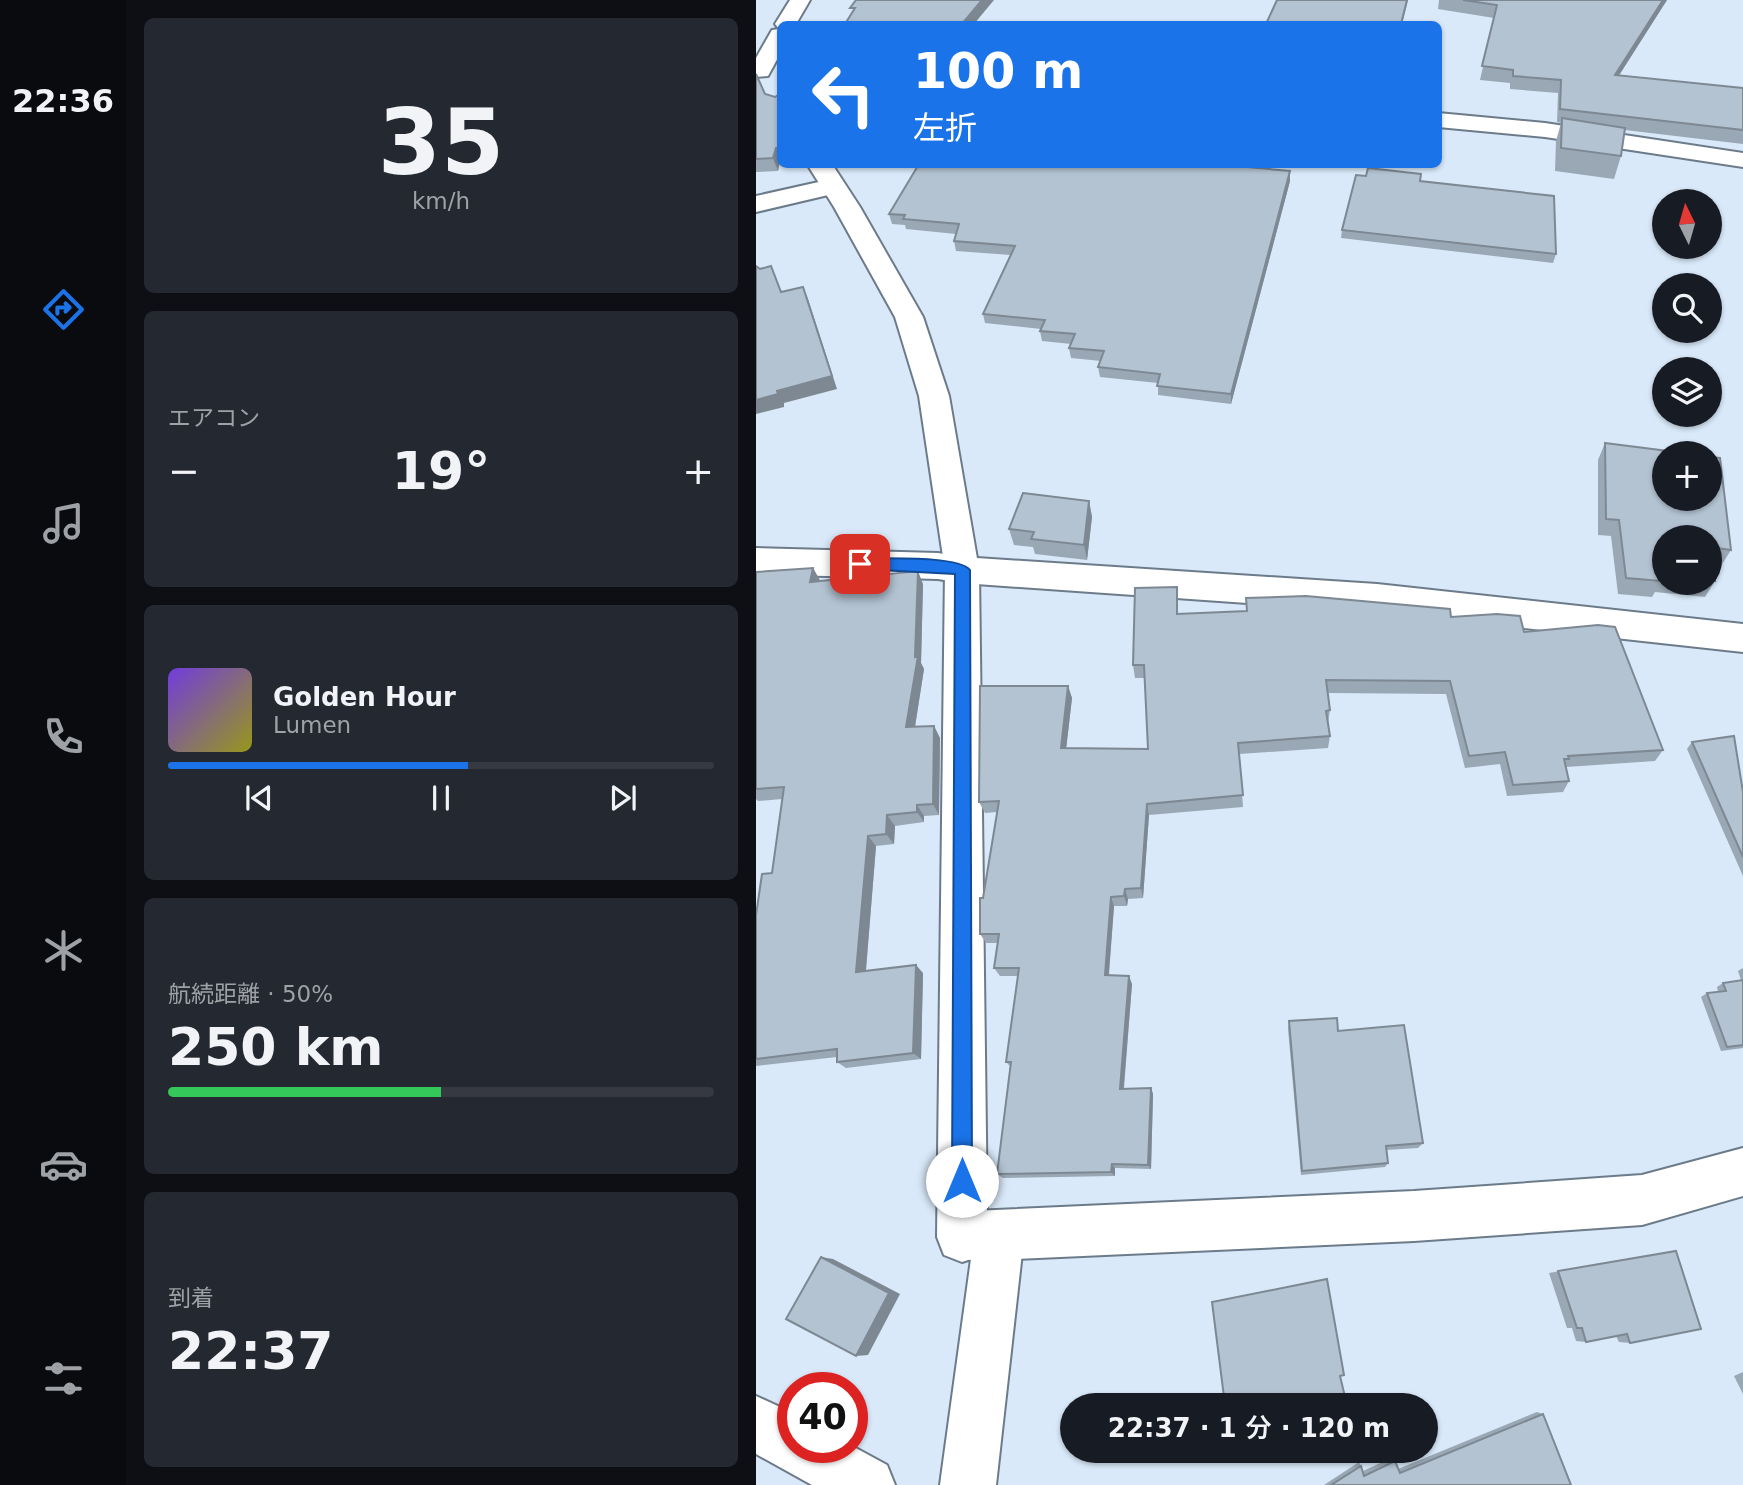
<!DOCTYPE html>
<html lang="ja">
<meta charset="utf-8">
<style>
:root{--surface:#171b24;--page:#242831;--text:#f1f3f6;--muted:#9ea1a6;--line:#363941;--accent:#1a73e8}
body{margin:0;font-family:"DejaVu Sans","Noto Sans JP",sans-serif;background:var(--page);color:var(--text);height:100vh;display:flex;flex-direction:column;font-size:26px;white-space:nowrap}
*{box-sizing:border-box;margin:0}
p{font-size:23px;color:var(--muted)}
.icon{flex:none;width:38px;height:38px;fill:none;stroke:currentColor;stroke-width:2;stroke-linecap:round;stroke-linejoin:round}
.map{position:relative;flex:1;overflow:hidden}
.side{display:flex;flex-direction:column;gap:18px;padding:18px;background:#0d0f14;width:630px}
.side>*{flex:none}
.banner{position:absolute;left:21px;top:21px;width:665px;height:147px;border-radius:10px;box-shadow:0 2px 5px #0004;background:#1a73e8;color:#fff;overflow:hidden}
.needle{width:46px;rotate:355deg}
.fabs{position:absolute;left:896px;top:189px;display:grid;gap:14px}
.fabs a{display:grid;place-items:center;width:70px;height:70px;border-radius:50%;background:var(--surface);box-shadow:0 2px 5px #0004;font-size:35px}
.speed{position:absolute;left:21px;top:1372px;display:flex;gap:14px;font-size:35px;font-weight:700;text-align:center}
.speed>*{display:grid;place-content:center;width:91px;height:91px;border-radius:50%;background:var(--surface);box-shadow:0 2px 5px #0004;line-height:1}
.speed .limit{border:10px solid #d22;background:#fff;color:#111}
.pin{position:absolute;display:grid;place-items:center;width:60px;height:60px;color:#fff;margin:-30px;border-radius:14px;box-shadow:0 4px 10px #0006}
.me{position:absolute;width:77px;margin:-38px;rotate:0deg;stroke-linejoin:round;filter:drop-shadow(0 0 5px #0008)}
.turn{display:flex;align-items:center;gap:24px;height:147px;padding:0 21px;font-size:32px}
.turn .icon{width:91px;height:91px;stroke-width:2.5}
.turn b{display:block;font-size:49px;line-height:60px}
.big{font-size:52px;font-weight:600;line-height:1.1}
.side .card{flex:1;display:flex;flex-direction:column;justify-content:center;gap:10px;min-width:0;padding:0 24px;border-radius:10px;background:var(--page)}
.side .dial{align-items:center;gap:0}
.dial b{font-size:91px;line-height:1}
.song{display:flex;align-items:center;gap:21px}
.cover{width:84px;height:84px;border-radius:10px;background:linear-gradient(135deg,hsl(260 70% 55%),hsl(60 70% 35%))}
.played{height:7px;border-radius:4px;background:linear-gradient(90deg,var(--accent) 55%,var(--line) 55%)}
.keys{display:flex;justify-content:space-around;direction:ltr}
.heat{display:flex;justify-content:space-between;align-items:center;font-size:38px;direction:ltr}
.charge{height:10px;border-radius:5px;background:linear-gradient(90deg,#34c759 50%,var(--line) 0)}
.trip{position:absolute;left:304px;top:1393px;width:378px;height:70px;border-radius:35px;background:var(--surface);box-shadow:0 2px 5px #0004;font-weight:600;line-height:70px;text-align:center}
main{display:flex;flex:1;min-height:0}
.tab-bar{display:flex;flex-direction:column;width:126px;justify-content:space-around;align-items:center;background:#090b0e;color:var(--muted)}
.tab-bar .icon{width:49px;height:49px}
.tab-bar .on{color:var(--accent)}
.tab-bar b{font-size:32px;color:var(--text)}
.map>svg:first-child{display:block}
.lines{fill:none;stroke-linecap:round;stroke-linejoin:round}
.minor-casing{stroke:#6c7b89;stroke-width:4}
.tertiary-casing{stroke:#6c7b89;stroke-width:4}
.minor{fill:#fff;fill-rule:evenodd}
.tertiary{fill:#fff;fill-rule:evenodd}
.wall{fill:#9aa8b5;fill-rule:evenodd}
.shaded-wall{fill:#7d8893}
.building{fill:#b3c3d2;stroke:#7d8893;stroke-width:2}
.route{fill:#1a73e8;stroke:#114b97;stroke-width:2}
</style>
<main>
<nav class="tab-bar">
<b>22:36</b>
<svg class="icon on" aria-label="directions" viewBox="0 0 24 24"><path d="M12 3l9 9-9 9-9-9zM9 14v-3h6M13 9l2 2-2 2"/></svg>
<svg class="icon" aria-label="music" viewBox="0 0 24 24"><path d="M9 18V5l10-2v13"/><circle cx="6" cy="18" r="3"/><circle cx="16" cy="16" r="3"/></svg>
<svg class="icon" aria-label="phone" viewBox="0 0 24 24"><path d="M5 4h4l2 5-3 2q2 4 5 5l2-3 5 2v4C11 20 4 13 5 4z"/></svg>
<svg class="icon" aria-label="climate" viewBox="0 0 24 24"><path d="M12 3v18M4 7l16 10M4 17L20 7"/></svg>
<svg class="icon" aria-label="car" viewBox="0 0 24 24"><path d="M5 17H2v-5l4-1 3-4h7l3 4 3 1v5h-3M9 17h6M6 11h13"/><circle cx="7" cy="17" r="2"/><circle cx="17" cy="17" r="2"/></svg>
<svg class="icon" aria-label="filters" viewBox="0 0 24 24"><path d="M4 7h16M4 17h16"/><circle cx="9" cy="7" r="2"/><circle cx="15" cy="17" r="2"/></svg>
</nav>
<section class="side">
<div class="card dial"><b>35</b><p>km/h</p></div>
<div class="card"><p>エアコン</p>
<div class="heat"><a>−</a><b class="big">19°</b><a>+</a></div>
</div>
<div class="card">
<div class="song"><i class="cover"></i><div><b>Golden Hour</b><p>Lumen</p></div></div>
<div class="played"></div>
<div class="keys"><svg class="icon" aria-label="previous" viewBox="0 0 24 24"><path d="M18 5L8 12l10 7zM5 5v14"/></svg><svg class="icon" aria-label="pause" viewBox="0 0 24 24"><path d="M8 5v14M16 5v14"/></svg><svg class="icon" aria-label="next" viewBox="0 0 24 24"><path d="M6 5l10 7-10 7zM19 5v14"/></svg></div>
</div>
<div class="card"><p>航続距離 · 50%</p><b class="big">250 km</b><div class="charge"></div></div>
<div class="card"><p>到着</p><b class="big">22:37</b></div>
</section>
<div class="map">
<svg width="987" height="1485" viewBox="0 0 987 1485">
<rect width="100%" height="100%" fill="#d9e9f9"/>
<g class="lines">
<g class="minor-casing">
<path id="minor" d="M 76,179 L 85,182 L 89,187 L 85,192 L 0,212 L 0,196 Z
M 0,548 L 182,553 L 206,557 L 621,584 L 987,624 L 987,652 L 621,612 L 206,583 L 182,579 L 0,574 Z
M 987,1148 L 987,1196 L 886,1225 L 658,1241 L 217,1261 L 199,1254 L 192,1236 L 199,1218 L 217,1211 L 658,1191 L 886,1175 Z
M 0,1396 L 37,1413 L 37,1447 L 96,1446 L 131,1465 L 139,1485 L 56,1485 L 0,1454 Z"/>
</g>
<g class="tertiary-casing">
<path id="tertiary" d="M 34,0 L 54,0 L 40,24 L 24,24 L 24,54 L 12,76 L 0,77 L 0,58 L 16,30 L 23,29 L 19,24 Z
M 682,113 L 789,123 L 987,153 L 987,167 L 789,137 L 682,127 Z
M 51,164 L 76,164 L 104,207 L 167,317 L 193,396 L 223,570 L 231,1215 L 243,1210 L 261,1217 L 268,1235 L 240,1485 L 184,1485 L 215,1259 L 206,1262 L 188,1255 L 181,1237 L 189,570 L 163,396 L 139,317 L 78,207 Z"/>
</g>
<use href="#minor" class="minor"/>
<use href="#tertiary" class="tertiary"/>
</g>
<path class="wall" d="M 683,0 L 911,0 L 863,75 L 987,88 L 987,144 L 869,130 L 865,156 L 858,179 L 799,171 L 800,141 L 805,123 L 801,122 L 802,93 L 754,89 L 754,83 L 724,80 L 738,18 L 682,9 Z
M 0,74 L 9,94 L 19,97 L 22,95 L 24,74 L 24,163 L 22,171 L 0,172 Z
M 80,164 L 109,164 L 108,166 Z
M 610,176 L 664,181 L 800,254 L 797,263 L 585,238 L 586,230 Z
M 534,181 L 475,404 L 402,395 L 402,383 L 344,377 L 342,367 L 345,361 L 315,358 L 313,348 L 315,344 L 286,341 L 284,331 L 285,329 L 229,323 L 227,314 L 255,255 L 200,251 L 198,241 L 200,234 L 150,229 L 149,225 L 136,224 L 133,214 Z
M 849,443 L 975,550 L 965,566 L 957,565 L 959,581 L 949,597 L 899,592 L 896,597 L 862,594 L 855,536 L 842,535 L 842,460 ZM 908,537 L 954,537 L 954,583 L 908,583 Z
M 333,501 L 336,517 L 331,560 L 279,554 L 277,547 L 258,545 L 253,529 Z
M 57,568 L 64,581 L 167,584 L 165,663 L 168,669 L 159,727 L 178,726 L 184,738 L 183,815 L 168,816 L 168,822 L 139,826 L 138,844 L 120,846 L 110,971 L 167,973 L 165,1059 L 90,1068 L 81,1062 L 81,1057 L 0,1066 L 0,915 L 16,873 L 26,799 L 2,801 L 0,799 L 0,572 Z
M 490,598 L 695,617 L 768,632 L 907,750 L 899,761 L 810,767 L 813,781 L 807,792 L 751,796 L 744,764 L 709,768 L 690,694 L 571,693 L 574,710 L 572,723 L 574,736 L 572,748 L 483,754 L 487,807 L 393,815 L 387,898 L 372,899 L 371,906 L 358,906 L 353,975 L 376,984 L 368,1089 L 395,1088 L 397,1094 L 395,1169 L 359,1168 L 359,1176 L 247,1178 L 241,1174 L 254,1066 L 250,1062 L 262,976 L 244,976 L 238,968 L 242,943 L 230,943 L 224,934 L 227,898 L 241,812 L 229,813 L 223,802 L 312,686 L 316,698 L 310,748 L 392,749 L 389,678 L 379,678 L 377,665 L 422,601 L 422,614 L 490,611 Z
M 936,742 L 987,792 L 987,876 L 931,749 Z
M 987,968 L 987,1048 L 965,1051 L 945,997 L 951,993 L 962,992 L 961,987 L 967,983 L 985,980 L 982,971 Z
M 533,1021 L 582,1031 L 667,1143 L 662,1148 L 630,1150 L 632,1163 L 629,1167 L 545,1175 L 532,1029 Z
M 920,1251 L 874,1343 L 863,1342 L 860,1336 L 830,1342 L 820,1341 L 816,1328 L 811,1328 L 793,1273 Z
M 987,1372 L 987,1394 L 978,1376 Z
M 781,1412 L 787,1414 L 815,1485 L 568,1485 L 603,1462 L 605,1466 L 607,1471 L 635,1458 L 639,1461 L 642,1469 Z"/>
<path class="shaded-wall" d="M 226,0 L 238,0 L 218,24 L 206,24 Z
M 651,0 L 652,0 L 646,24 L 645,24 Z
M 907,0 L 911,0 L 855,88 L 859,75 Z
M 20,148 L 24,159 L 22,171 L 17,158 Z
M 534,171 L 534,181 L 475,404 L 475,394 Z
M 47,287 L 52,299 L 81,389 L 28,403 L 28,407 L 0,414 L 0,400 L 21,391 Z
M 333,501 L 336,517 L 331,560 L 328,545 Z
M 57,568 L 65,582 L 54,582 Z
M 162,571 L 167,584 L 165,663 L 168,669 L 157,739 L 150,727 L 159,657 Z
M 312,686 L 316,698 L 309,759 L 305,748 Z
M 178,726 L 184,738 L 183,815 L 177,804 Z
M 391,804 L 393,815 L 387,898 L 385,888 Z
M 161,805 L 168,816 L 168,822 L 161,812 Z
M 131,815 L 139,826 L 138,844 L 130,834 Z
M 112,836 L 120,846 L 109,980 L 100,972 Z
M 369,889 L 372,899 L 371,906 L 368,896 Z
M 355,897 L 358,906 L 352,983 L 349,975 Z
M 160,965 L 167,973 L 165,1059 L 157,1053 Z
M 373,976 L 376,984 L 367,1095 L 364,1089 Z
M 395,1088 L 397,1094 L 395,1169 L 392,1165 Z
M 356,1164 L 359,1168 L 359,1176 L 355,1172 Z
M 65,1257 L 77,1259 L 144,1294 L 112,1355 L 100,1356 Z"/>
<path class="building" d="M 100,0 L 226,0 L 206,24 L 89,24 L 99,8 L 94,8 Z
M 521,0 L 651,0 L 645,24 L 510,24 Z
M 707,0 L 907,0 L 859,75 L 987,88 L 987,130 L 804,109 L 805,80 L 757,76 L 757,70 L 726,66 L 741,5 Z
M 0,74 L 9,94 L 19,97 L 22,95 L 22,74 L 24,74 L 24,148 L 20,148 L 17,158 L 0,159 Z
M 806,118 L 869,128 L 865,156 L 805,148 Z
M 163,164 L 458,164 L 534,171 L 475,394 L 401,386 L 404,374 L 342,367 L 348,351 L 313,348 L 319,334 L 284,331 L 289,320 L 227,314 L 259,246 L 198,241 L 203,224 L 147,219 L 149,215 L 133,214 Z
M 612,168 L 665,174 L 664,181 L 798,196 L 800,254 L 586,230 L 600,175 L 610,176 Z
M 0,266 L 4,269 L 15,266 L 25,292 L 47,287 L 76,376 L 21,391 L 22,394 L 0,400 Z
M 849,443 L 928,453 L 908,453 L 908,499 L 954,499 L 954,457 L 964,458 L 975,550 L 954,547 L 954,537 L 908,537 L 908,576 L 904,576 L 905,581 L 870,578 L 863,520 L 850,519 Z
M 267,493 L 333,501 L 328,545 L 275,539 L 278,532 L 253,529 Z
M 954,548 L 959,581 L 954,580 Z
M 57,568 L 54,582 L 162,571 L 159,657 L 162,656 L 150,727 L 178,726 L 177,804 L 161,805 L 161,812 L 131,815 L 130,834 L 112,836 L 100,972 L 160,965 L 157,1053 L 81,1062 L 81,1049 L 0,1059 L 0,915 L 6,874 L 16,873 L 28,787 L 0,789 L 0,572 Z
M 421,587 L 421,614 L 491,611 L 490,598 L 550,596 L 694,609 L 695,617 L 741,614 L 764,616 L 768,632 L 842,625 L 859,627 L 907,750 L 812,756 L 813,759 L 808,759 L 813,781 L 757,785 L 749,752 L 713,756 L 694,681 L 570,680 L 574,710 L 570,711 L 574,736 L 482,743 L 487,795 L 391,804 L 385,888 L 369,889 L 368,896 L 355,897 L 349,975 L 373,976 L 364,1089 L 395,1088 L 392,1165 L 356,1164 L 355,1172 L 241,1174 L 255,1062 L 250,1062 L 263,968 L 238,968 L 243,934 L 224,934 L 224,898 L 227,898 L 243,801 L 223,802 L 224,686 L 312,686 L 305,748 L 392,749 L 388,665 L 377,665 L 379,588 Z
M 978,736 L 987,792 L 987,857 L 936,742 Z
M 987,980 L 987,1045 L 971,1047 L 951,993 L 970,991 L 967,983 Z
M 581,1018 L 582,1031 L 648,1025 L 667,1143 L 630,1146 L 632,1163 L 546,1171 L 533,1021 Z
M 920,1251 L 945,1329 L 874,1343 L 871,1334 L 830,1342 L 826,1328 L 821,1328 L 802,1271 Z
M 65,1257 L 133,1293 L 100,1356 L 30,1319 Z
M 571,1279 L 588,1375 L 584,1376 L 591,1405 L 469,1405 L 456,1302 Z
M 787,1414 L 815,1485 L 575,1485 L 605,1466 L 608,1476 L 639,1461 L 644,1473 Z"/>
<path class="route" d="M 104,558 C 125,559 202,555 214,570 L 216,1181 L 213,1188 L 206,1191 L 199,1188 L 196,1181 L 199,574 L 104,569 L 97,564 Z"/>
</svg>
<div class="fabs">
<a><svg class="needle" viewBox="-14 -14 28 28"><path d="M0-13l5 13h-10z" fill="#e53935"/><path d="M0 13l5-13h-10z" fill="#9ea1a6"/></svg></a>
<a><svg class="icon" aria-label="search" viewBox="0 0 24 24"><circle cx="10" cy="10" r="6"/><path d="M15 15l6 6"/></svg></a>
<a><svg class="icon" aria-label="layers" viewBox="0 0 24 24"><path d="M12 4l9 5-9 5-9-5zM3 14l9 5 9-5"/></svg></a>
<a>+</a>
<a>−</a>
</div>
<div class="speed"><div class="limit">40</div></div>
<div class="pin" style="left:104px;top:564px;background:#d93025"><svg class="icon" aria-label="arrive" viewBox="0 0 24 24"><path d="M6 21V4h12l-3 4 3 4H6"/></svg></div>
<svg class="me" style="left:206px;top:1181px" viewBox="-20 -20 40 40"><circle r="19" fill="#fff"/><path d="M0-13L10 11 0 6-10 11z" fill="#1a73e8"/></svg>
<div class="trip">22:37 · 1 分 · 120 m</div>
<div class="banner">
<div class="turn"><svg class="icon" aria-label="left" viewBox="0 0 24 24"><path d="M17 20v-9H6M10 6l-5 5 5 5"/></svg><div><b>100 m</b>左折</div></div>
</div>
</div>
</main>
